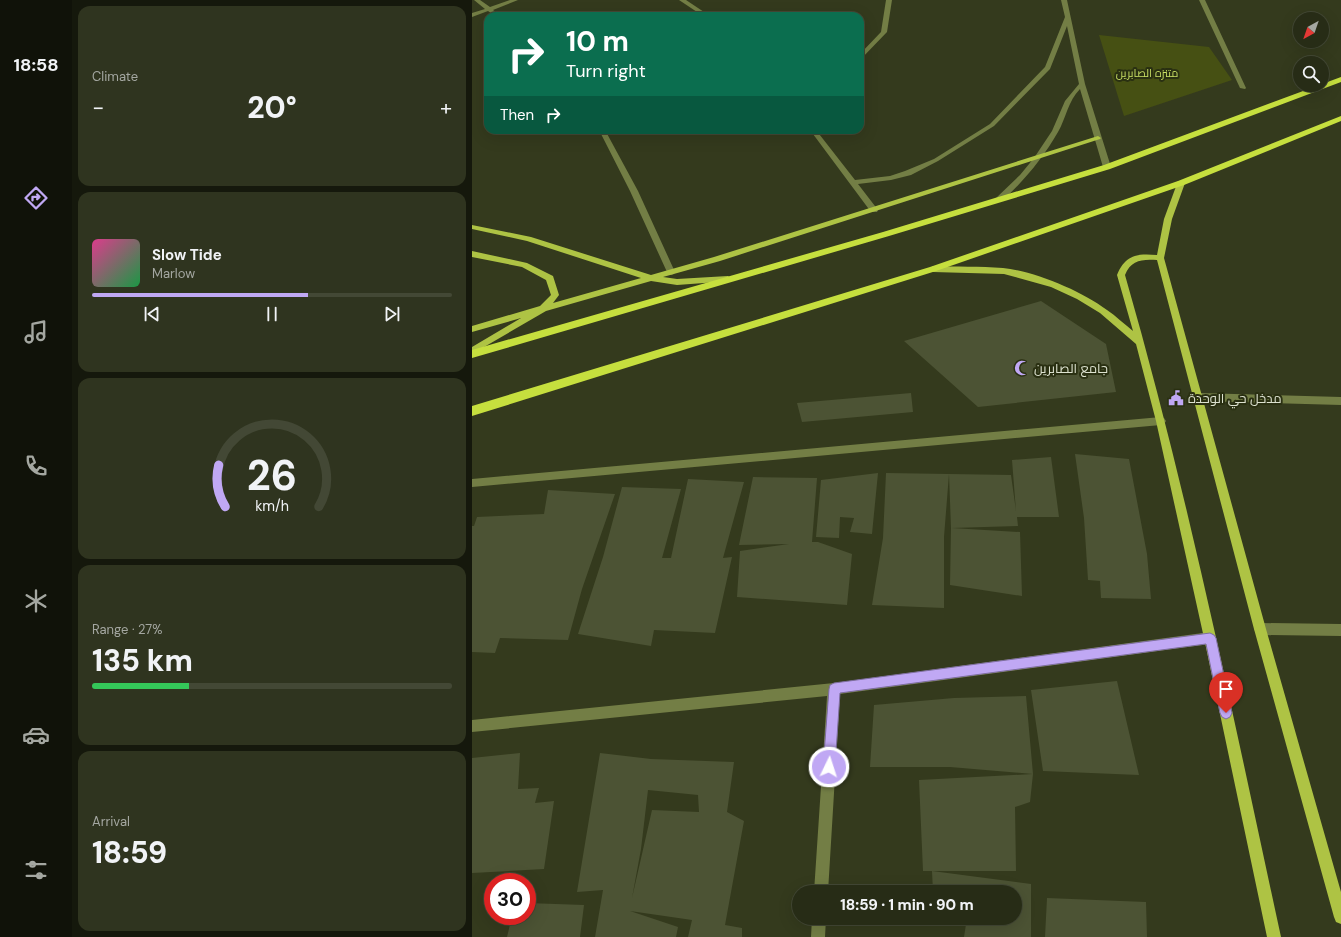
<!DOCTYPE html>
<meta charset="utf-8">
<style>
:root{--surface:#272c16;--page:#2f341f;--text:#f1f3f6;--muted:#a4a7a1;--line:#434835;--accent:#c0a8f4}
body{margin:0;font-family:"DM Sans",Cairo,sans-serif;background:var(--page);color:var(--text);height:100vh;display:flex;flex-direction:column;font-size:15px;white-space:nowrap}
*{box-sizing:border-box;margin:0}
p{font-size:13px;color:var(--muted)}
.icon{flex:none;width:22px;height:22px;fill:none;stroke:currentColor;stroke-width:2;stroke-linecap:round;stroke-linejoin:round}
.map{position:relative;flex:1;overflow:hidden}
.panel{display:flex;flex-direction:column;gap:6px;padding:6px;background:#15180c;width:400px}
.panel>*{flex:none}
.banner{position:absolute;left:12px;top:12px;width:380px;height:122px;border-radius:12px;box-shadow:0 4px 16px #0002,0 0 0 1px var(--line);background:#0b6e4f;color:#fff;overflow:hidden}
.needle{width:26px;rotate:220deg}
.fabs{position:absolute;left:821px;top:12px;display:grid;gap:8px}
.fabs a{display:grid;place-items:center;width:36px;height:36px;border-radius:50%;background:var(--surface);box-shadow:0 4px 16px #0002,0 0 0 1px var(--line);font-size:20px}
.speed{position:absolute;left:12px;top:873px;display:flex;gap:8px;font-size:20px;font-weight:700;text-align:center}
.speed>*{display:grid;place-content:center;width:52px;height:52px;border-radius:50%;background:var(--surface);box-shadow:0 4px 16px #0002,0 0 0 1px var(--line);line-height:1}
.speed .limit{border:6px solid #d22;background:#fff;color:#111}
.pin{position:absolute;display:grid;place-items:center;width:34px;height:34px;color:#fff;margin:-41px -17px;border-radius:50% 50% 50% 0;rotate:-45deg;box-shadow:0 0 4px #0007}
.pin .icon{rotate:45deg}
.me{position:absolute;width:44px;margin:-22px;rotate:4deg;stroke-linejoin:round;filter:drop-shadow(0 0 3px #0008)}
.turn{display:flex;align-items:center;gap:14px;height:84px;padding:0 16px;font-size:18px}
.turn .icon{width:52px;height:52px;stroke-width:2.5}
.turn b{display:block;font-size:28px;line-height:34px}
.then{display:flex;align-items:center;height:38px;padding:0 16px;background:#0003;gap:8px;font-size:15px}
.big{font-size:30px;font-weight:800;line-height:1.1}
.panel .card{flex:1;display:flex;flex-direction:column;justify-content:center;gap:6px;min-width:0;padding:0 14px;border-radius:12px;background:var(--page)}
.panel .dial{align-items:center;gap:0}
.dial svg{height:104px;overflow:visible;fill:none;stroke:var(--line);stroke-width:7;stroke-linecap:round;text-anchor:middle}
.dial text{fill:var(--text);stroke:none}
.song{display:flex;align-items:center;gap:12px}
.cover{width:48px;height:48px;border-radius:6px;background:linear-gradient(135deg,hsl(330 70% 55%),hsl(140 70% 35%))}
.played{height:4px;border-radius:2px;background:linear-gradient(90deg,var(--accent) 60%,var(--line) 60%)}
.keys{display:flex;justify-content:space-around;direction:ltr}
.heat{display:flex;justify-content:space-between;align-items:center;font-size:22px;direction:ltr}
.charge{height:6px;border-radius:3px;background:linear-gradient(90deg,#34c759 27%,var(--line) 0)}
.trip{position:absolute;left:320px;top:885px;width:230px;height:40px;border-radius:20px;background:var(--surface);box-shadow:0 4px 16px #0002,0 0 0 1px var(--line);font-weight:800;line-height:40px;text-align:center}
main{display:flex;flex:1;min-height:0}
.dock{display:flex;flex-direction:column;width:72px;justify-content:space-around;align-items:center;background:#101209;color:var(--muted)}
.dock .icon{width:28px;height:28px}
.dock .selected{color:var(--accent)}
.dock b{font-size:18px;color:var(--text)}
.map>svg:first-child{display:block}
.green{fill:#465013}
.building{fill:#4c5334;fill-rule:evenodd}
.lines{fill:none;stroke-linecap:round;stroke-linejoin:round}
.minor{fill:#737e45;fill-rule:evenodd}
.major{fill:#aec344;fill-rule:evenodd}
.highway{fill:#c6df3e;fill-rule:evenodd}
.route{fill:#c0a8f4;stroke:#7d6d9f}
.labels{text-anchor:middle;stroke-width:4;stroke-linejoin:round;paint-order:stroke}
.far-park-label{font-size:11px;fill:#c8de64;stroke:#2a3012}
.poi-label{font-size:13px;fill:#dde2d0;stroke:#2a3012;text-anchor:start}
</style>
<main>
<nav class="dock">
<b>18:58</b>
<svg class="icon selected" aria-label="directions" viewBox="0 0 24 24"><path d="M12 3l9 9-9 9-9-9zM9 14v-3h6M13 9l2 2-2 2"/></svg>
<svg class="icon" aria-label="music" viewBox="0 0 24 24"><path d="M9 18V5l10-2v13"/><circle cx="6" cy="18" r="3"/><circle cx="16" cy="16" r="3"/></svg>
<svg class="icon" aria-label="phone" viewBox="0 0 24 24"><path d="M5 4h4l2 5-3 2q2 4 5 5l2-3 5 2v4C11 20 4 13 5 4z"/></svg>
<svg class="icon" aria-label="climate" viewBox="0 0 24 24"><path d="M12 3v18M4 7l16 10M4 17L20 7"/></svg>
<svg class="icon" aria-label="car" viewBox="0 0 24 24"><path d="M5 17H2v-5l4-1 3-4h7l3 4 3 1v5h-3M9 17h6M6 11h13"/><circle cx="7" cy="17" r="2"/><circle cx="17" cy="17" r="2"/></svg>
<svg class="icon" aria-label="filters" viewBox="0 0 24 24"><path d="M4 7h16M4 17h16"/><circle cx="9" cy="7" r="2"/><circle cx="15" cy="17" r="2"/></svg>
</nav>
<section class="panel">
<div class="card"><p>Climate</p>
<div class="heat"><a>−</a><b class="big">20°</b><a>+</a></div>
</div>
<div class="card">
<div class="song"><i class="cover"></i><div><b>Slow Tide</b><p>Marlow</p></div></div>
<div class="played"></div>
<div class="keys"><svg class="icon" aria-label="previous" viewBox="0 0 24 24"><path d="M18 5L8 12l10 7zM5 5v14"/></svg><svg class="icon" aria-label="pause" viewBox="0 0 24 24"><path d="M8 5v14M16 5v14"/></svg><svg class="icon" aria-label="next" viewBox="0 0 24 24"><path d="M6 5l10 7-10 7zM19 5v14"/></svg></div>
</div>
<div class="card dial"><svg viewBox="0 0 100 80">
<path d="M14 69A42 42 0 1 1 86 69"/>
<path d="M14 69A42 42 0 0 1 9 37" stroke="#c0a8f4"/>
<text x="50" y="56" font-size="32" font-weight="700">26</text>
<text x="50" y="72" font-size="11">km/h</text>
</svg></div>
<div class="card"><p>Range · 27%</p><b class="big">135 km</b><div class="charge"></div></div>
<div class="card"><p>Arrival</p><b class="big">18:59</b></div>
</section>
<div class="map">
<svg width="869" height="937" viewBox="0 0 869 937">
<rect width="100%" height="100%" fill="#343a1d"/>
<path class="green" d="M 627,35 L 737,47 L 760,80 L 652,116 Z"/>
<path class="building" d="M 569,301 L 634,344 L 644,392 L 506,407 L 432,341 Z
M 439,393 L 441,412 L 330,422 L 325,403 Z
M 603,454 L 657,459 L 675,554 L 679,599 L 629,598 L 628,581 L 616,580 L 612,518 Z
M 579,457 L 587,517 L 545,517 L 546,526 L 480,528 L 548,532 L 550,596 L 478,585 L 479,528 L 477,474 L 472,537 L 472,608 L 400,605 L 411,538 L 414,473 L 477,474 L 539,475 L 544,511 L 540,460 Z
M 406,473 L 400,534 L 378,532 L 382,518 L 368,517 L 367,538 L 344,537 L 349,480 Z
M 281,477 L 345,478 L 340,542 L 346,542 L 380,554 L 375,605 L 265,597 L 268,551 L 317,544 L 267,545 Z
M 216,479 L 272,482 L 251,558 L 260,557 L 243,633 L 182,630 L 179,646 L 106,634 L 131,557 L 150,487 L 209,489 L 190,558 L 199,558 Z
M 76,490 L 143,494 L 110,589 L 96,640 L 28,638 L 23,653 L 0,652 L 0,526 L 2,526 L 5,517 L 72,514 Z
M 645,681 L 667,775 L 571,771 L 559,690 Z
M 554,696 L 561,774 L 558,802 L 543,807 L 544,871 L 451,871 L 447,780 L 561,774 L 478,767 L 398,767 L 402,705 L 482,698 Z
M 48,753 L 46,789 L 67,788 L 63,803 L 82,801 L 72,869 L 0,873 L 0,758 Z
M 128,753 L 179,759 L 262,762 L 255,812 L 272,821 L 253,925 L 270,928 L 270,937 L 216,937 L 220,920 L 158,911 L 206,927 L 204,937 L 123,937 L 131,890 L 105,892 ZM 176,790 L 226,795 L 227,812 L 180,810 L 160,898 L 169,849 Z
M 460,871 L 559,884 L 559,937 L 492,937 L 495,918 L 543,918 L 543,892 L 461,892 Z
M 575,898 L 674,902 L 675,937 L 573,937 Z
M 55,903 L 112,905 L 108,937 L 35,937 L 40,916 L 55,916 Z"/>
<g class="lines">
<path class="minor" d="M 2,0 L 8,0 L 18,7 L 38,0 L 46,0 L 21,10 L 29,16 L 23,16 L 16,11 L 0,17 L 0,13 L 13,9 Z
M 207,0 L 214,0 L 238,16 L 231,16 Z
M 414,0 L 420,0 L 415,32 L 388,60 L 388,54 L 409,32 Z
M 589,0 L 595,0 L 613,84 L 639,167 L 637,168 L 631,167 L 608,89 C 596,101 594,118 586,132 C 571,158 552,181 530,201 L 527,201 L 523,199 L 548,175 L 562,158 L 580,131 L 593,101 L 607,84 L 595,26 L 578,69 L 522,126 L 466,161 L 439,175 L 419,180 L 386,184 L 406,210 L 405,212 L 399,212 L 338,130 L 344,130 L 383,180 L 418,176 L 433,171 L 462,159 L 518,124 L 573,67 L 593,17 Z
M 727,0 L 733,0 L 774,88 L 773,89 L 768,88 Z
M 127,130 L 133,130 L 166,191 L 203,272 L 202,274 L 199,275 L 195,272 L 158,191 Z
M 726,393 L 869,397 L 869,405 L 726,401 L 721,397 Z
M 689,417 L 692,418 L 694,421 L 692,424 L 689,425 L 0,487 L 0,479 Z
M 788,623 L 869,624 L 869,636 L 788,635 L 784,633 L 782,629 L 784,625 Z
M 738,632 L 742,634 L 744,638 L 742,642 L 738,644 L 368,694 L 356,892 L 342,892 L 355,696 L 0,732 L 0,720 L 362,683 Z
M 340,918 L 354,918 L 353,937 L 339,937 Z"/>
<path class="major" d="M 626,136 L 629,138 L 628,139 L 248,261 L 191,277 L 205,279 L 256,276 L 260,279 L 259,281 L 205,285 L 179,281 L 74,311 L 0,354 L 0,347 L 49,318 L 0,332 L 0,326 L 68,306 L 79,295 L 74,280 L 50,267 L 0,257 L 0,251 L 55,263 L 81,276 L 87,295 L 81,303 L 169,278 L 55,241 L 0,229 L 0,225 L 59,237 L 179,275 L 242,257 Z
M 706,181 L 712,181 L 713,183 L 700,219 L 692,258 L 794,629 L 869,892 L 869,924 L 864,922 L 862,917 L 782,629 L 685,260 C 670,259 659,260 653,275 C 716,493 761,716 809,937 L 795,937 L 732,638 L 684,421 L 664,344 L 628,313 L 605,299 L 579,287 L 532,274 L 461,272 L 457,269 L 461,266 C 484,267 508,266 531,268 C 562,271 610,291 635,310 C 644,316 652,324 661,331 L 645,275 C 653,255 665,253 685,255 L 692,219 Z"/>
<path class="highway" d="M 869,77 L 869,82 L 638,169 L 417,236 L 0,358 L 0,350 L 411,232 L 632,165 Z
M 869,116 L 869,121 L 712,185 L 464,271 L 0,416 L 0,406 L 458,267 L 706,181 Z"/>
</g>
<path class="route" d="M 738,633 L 742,635 L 744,638 L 760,713 L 758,717 L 754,719 L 750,717 L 748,713 L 734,644 L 368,693 L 363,767 L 361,771 L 357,773 L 353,771 L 351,767 L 357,689 L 358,685 L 362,683 Z"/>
<defs>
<g id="mosque-bare" transform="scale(1.2)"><path d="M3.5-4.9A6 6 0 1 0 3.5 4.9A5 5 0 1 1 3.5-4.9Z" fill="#c0a8f4" stroke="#2a3012" stroke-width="2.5" paint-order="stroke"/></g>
<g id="civic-bare" transform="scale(1.2)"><path d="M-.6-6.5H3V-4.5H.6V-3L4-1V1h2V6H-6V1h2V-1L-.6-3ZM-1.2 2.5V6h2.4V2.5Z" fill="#c0a8f4" stroke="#2a3012" stroke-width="2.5" paint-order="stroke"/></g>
</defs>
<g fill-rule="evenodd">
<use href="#mosque-bare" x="550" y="368"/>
<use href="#civic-bare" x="704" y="398"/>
</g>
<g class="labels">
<g class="far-park-label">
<text x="675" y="77">متنزه الصابرين</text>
</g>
<g class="poi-label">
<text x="562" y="373">جامع الصابرين</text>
<text x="716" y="403">مدخل حي الوحدة</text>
</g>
</g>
</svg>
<div class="fabs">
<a><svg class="needle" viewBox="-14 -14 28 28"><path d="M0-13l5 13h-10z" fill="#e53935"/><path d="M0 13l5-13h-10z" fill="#a4a7a1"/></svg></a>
<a><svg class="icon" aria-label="search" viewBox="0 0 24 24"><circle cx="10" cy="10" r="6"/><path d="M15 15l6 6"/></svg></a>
</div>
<div class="speed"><div class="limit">30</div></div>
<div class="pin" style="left:754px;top:713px;background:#d93025"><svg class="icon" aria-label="arrive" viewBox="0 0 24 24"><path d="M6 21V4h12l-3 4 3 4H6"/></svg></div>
<svg class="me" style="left:357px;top:767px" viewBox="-20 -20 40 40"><circle r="17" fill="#c0a8f4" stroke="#fff" stroke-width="3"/><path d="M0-11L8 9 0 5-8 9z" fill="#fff"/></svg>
<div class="trip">18:59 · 1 min · 90 m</div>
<div class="banner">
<div class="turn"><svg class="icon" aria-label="right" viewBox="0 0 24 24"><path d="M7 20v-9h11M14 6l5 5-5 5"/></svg><div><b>10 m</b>Turn right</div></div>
<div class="then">Then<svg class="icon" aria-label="right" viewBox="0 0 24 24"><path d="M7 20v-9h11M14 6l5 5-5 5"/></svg></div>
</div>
</div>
</main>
